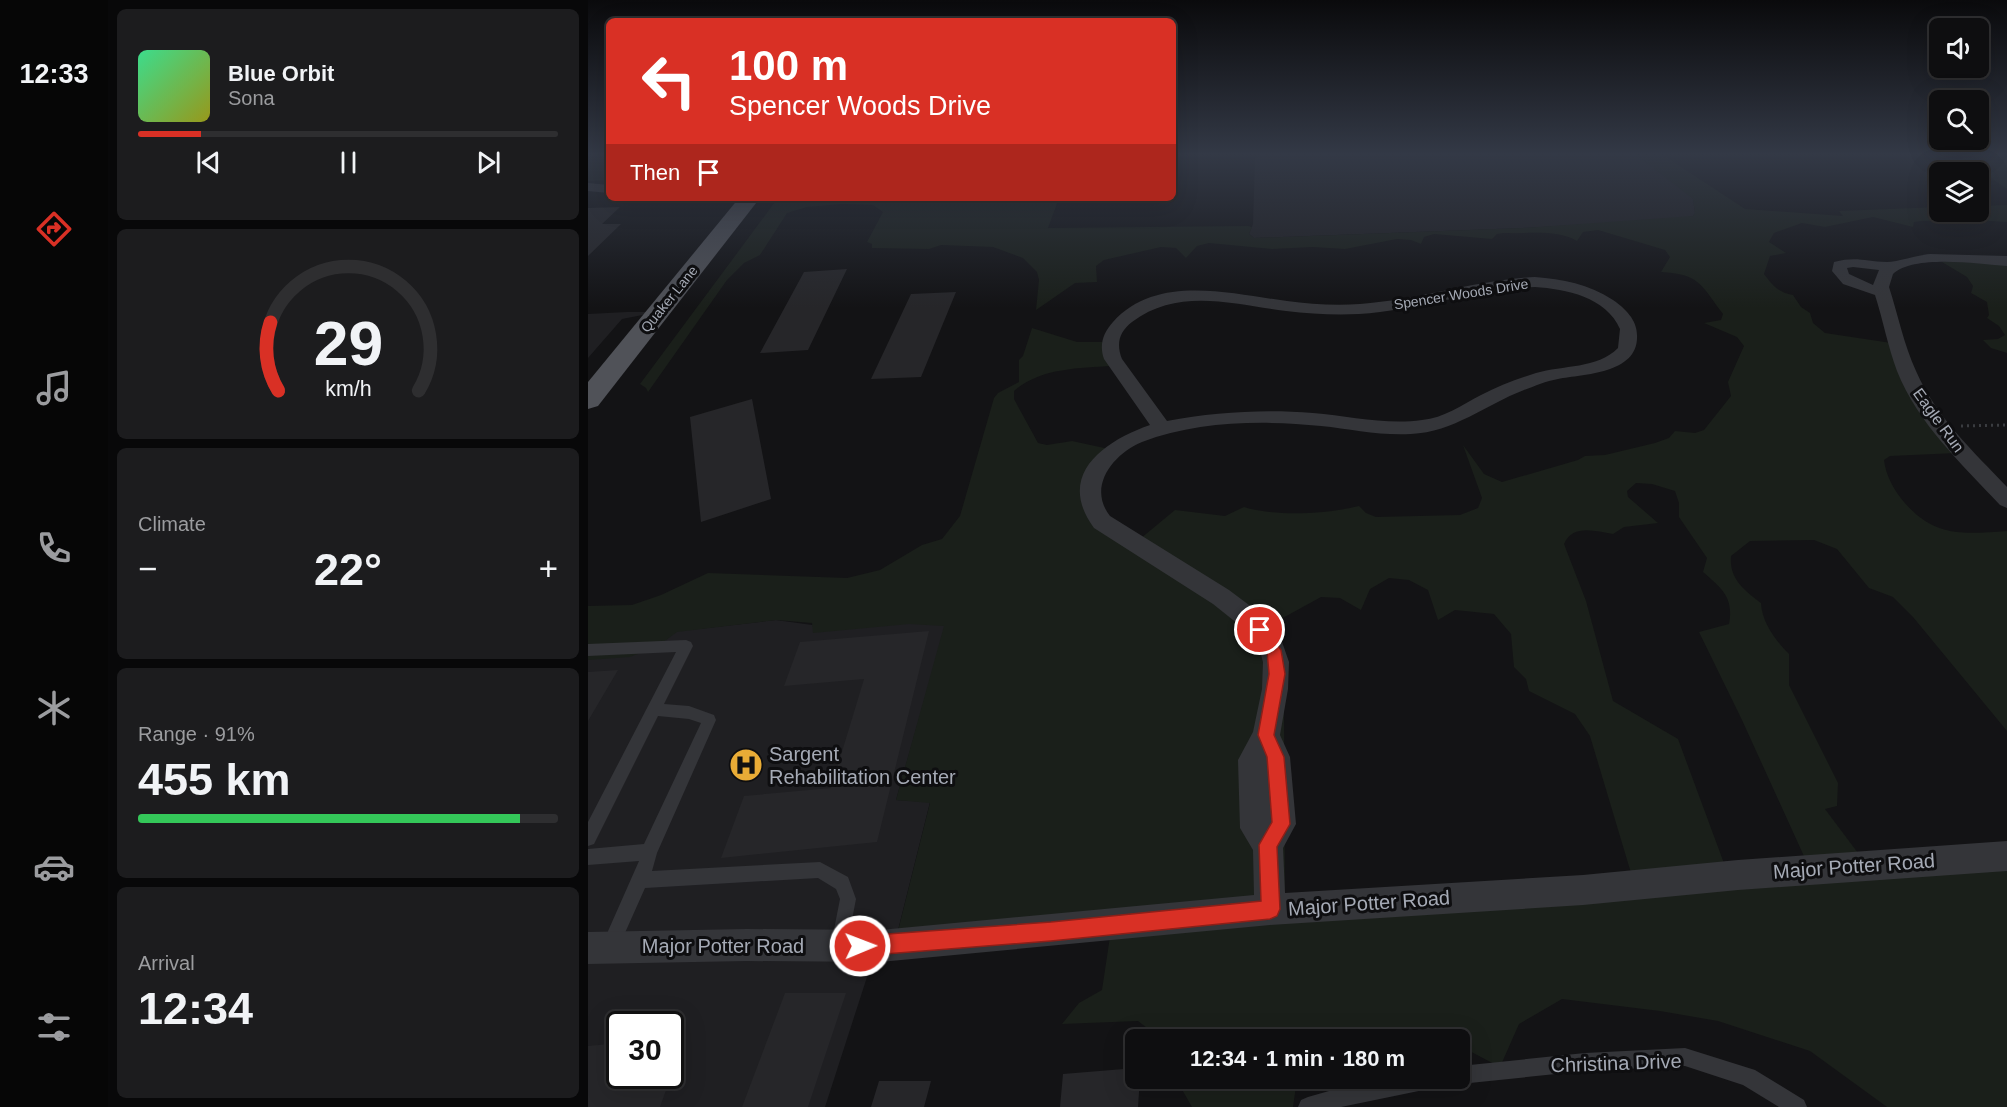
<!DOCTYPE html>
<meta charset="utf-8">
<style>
:root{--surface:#0e0e10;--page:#1c1c1e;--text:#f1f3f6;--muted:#9b9c9f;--line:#2e2e30;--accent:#d93025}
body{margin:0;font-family:Arial,sans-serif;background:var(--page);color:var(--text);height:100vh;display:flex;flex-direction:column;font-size:22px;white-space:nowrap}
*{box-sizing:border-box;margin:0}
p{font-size:20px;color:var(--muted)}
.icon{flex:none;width:33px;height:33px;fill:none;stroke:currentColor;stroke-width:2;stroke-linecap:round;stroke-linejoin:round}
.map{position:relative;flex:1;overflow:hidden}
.details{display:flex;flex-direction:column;gap:9px;padding:9px;background:#080809;width:480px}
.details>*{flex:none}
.banner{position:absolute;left:18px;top:18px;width:570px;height:183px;border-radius:9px;box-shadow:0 6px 24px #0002,0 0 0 2px var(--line);background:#d93025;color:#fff;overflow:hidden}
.controls{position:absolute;left:1341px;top:18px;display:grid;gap:12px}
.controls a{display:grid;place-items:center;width:60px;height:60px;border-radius:9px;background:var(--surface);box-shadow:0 6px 24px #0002,0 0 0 2px var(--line);font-size:30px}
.speed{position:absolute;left:18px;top:1011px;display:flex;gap:12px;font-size:30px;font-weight:700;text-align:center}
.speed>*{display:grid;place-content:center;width:78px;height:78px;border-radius:50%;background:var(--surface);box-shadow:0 6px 24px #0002,0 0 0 2px var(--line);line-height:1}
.speed .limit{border:3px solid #111;border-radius:9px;background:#fff;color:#111}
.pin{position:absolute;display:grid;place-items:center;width:51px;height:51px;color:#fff;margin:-26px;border:3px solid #fff;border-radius:50%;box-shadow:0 2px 6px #0007}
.me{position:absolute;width:66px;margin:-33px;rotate:89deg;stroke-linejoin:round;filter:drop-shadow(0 0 4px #0008)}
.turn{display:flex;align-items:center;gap:21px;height:126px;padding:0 24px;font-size:27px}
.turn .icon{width:78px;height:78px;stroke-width:2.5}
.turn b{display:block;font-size:42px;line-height:51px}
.then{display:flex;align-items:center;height:57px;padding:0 24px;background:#0003;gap:12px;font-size:22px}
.big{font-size:45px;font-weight:600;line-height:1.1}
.details .widget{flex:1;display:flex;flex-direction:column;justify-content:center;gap:9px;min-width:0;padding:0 21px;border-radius:9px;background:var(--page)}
.details .dial{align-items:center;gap:0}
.dial svg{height:156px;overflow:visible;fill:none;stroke:var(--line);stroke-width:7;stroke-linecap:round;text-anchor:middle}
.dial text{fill:var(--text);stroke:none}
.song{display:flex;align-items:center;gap:18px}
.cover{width:72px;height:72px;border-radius:9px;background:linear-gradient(135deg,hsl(150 70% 55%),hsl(60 70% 35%))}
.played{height:6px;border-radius:3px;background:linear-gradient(90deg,var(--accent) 15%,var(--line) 15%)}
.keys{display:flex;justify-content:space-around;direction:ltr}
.heat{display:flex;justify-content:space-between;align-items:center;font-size:33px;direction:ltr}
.charge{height:9px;border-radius:4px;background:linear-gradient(90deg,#34c759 91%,var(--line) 0)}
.trip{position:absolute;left:537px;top:1029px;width:345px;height:60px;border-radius:9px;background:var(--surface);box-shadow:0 6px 24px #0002,0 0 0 2px var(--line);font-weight:600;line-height:60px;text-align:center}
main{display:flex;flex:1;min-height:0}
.tab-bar{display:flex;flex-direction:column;width:108px;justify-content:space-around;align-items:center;background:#060606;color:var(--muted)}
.tab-bar .icon{width:42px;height:42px}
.tab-bar .selected{color:var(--accent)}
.tab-bar b{font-size:27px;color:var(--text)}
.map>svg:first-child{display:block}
.built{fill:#1f1f22;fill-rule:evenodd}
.green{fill:#1a1f1a;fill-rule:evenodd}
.building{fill:#262629}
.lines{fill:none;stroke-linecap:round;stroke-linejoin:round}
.path{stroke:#3a3c40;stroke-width:3;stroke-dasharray:2 4;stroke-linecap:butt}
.service{fill:#343539;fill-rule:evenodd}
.minor{fill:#343539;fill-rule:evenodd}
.primary{fill:#505258;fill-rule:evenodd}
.route{fill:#d93025;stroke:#8d1f18;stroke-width:1.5}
.labels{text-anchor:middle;stroke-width:6;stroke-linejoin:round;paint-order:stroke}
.far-street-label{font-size:14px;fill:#a5aab5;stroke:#0e0e10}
.street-label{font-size:16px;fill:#a5aab5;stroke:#0e0e10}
.near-poi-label{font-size:20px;fill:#a5aab5;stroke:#0e0e10;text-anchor:start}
.near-street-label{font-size:20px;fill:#a5aab5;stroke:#0e0e10}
</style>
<main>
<nav class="tab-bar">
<b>12:33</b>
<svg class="icon selected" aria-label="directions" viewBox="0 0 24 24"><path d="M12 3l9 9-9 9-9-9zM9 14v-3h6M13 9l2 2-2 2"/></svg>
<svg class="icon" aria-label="music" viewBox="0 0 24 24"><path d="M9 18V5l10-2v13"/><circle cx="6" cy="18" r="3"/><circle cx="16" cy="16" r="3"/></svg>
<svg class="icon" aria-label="phone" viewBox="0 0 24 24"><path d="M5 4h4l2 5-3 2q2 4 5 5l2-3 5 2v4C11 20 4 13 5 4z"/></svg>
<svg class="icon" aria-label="climate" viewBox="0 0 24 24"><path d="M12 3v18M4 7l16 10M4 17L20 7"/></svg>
<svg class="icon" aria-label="car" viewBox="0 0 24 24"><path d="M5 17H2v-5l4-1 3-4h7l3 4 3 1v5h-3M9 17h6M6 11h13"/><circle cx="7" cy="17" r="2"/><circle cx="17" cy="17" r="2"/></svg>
<svg class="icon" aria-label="filters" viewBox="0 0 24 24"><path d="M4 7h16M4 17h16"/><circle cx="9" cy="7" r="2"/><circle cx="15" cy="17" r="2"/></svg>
</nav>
<section class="details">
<div class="widget">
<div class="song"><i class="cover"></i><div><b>Blue Orbit</b><p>Sona</p></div></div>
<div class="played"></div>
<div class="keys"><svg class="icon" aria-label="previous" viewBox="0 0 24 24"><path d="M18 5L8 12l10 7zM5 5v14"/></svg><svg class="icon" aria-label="pause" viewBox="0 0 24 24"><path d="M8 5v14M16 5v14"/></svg><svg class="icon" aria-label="next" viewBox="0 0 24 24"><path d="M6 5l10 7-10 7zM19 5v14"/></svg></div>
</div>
<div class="widget dial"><svg viewBox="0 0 100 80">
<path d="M14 69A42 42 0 1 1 86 69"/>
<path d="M14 69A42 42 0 0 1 10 34" stroke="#d93025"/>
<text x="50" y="56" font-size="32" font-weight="700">29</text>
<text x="50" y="72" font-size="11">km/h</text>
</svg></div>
<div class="widget"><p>Climate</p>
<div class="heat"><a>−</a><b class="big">22°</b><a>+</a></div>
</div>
<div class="widget"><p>Range · 91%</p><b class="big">455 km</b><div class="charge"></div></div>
<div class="widget"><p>Arrival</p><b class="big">12:34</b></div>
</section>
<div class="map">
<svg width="1419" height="1107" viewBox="0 0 1419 1107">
<rect width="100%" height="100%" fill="#131315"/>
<path class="built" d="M 670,153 L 1046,153 L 1098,192 L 1105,199 L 1107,213 L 1105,216 L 1093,219 L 935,228 L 666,238 L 661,234 L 665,224 L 667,158 Z
M 39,312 L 70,312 L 34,319 L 0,358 L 0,314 Z
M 188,620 L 224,625 L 359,620 L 308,800 L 342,802 L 307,942 L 289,946 L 237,1107 L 0,1107 L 0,634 L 110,629 ZM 32,1024 L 82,1024 L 82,1076 L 32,1076 Z"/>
<path class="green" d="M 0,153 L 21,153 L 21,180 L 0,181 Z
M 1046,153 L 1072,153 L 1157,209 L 1255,216 L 1251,211 L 1351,207 L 1352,212 L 1390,212 L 1391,206 L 1419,205 L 1419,222 L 1385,220 L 1333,221 L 1326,222 L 1325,227 L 1285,217 L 1237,227 L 1214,223 L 1186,233 L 1181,242 L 1198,253 L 1182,256 L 1176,274 C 1185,286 1190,292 1205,295 L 1213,307 L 1222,313 L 1225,323 L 1237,333 L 1310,344 L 1369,453 L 1302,456 L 1296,460 C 1298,476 1306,490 1316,502 C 1347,538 1376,534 1419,531 L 1419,731 L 1325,617 L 1305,597 L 1281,588 L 1249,549 L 1226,540 L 1162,541 L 1143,556 C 1141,579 1156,590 1173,603 C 1174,623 1188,641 1201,654 L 1201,685 L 1250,783 L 1249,806 L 1237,809 L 1273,857 L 1419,854 L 1419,1107 L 1299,1107 L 1222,1051 L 1130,1021 L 1072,1011 L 974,999 L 931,1024 L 912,1067 L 872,1046 L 872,1040 L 855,1038 L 763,1040 L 739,1032 L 728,1040 L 567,1040 L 563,1031 L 550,1021 L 474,1024 L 491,1003 L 514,990 L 523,930 L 308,939 L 342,803 L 308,800 L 356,626 L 321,624 L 225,633 L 224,623 L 188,620 L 89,632 L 70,646 L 42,657 L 0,660 L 0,606 L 44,605 L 73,595 L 120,573 L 259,578 L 292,570 L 334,545 L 354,539 L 372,516 L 406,398 L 410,393 L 431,382 L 431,360 L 435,356 L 444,328 L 489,342 L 519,342 L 524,366 C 491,368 452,368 426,391 L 426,399 L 450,443 L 459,445 L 484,441 L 521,449 L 510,471 L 516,516 L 552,539 L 587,510 L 637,516 L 656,507 C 689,517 738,514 771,506 L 778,513 L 788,517 L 872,515 L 890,508 L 894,498 L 875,445 L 896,474 L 914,482 L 990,460 L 997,456 L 1017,455 L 1067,443 L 1081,438 L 1087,431 L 1107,433 L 1116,430 L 1143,396 L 1140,382 L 1156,346 L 1149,337 L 1116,323 L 1133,320 L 1135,314 C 1113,285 1112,274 1073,272 L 1082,257 L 1077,250 L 1010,230 L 995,232 L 989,241 C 969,229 939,234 916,233 L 909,234 L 904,239 L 846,234 L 836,237 L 833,244 L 823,240 L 809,239 L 757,249 L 725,247 L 684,249 L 621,243 L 609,246 L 598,258 L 588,248 L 573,247 L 516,260 L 508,266 L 509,282 L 487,283 L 448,310 L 451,280 L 449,272 L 435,258 L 405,247 L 353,245 L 341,249 L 284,248 L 284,244 L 279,242 L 295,212 L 285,205 L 254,204 L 219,207 L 199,213 L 172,255 L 156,263 L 139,280 L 60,392 L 58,388 L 52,384 L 190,198 L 471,198 L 460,228 L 660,226 L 664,227 L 661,234 L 666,238 L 935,228 L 1105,216 L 1107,213 L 1105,199 ZM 1048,483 L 1064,484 L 1087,491 L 1091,503 L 1091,517 L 1119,558 L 1115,572 C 1134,589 1146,597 1141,624 L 1111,632 L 1154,720 L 1220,865 L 1137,866 L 1090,739 L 1025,701 L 998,601 L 976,544 C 985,524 1006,531 1025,534 L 1036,527 L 1070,523 L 1040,497 L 1039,491 ZM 801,578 L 821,580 L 840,590 L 850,620 L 867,610 L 906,614 L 923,634 L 926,667 L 938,679 L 941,691 L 987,714 L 1002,736 L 1046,883 L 697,904 L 696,708 L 680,626 L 733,597 L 752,598 L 773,610 L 782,589 Z
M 1367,153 L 1419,154 L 1419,189 Z
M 1369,261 L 1419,263 L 1419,353 L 1403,348 L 1395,340 L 1410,339 L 1417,335 L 1411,326 L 1399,318 L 1401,315 L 1399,302 L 1383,293 L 1385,286 L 1379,277 L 1354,262 Z
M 588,1079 L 709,1079 L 705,1107 L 604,1107 Z"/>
<path class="building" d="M 32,207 L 14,224 L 33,224 L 0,256 L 0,208 Z
M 259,269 L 220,350 L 172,353 L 216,272 Z
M 368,292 L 333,377 L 283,379 L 323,294 Z
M 164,399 L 183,499 L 113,522 L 102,417 Z
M 341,631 L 289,842 L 133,858 L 156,796 L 243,788 L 276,679 L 196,686 L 212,642 Z
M 30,670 L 0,721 L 0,672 Z
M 197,993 L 258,993 L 220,1107 L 154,1107 Z
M 32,1043 L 32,1076 L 83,1076 L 72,1107 L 0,1107 L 0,1046 Z
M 548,1068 L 548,1078 L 552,1078 L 550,1107 L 472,1107 L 475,1074 Z
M 291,1081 L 343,1081 L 336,1107 L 283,1107 Z"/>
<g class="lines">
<path class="path" d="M 1373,426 L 1419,425"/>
<path class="service" d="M 98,640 L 103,642 L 105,646 L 76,704 L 101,706 L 126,715 L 128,720 L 69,853 L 64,871 L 232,862 L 260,877 L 268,899 L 258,951 L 252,954 L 246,951 L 243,945 L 252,899 L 248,889 L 230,878 L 57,888 L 28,953 L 22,956 L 16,953 L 13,947 L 51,861 L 0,865 L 0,849 L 56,844 L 113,723 L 101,719 L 70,716 L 6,844 L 0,846 L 0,822 L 88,652 L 0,656 L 0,644 Z
M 1097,1048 L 1167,1070 L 1216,1100 L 1219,1107 L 1191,1107 L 1155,1085 L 1097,1066 L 997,1071 L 872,1084 L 865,1082 L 864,1078 L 872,1078 L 872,1066 L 997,1053 Z
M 796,1078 L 859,1078 L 857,1085 L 850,1087 L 753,1107 L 710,1107 L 713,1100 L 720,1097 L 769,1083 Z"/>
<path class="minor" d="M 0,183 L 21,185 L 21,193 L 0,191 Z
M 1342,254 L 1419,256 L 1419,266 C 1391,264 1326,254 1305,274 L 1301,287 C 1310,315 1316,345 1328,371 C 1348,417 1385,451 1419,487 L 1419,508 L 1412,505 C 1374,464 1330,424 1309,371 C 1300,347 1295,320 1287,295 L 1255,284 L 1244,271 L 1246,262 C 1270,256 1277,262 1299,262 C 1309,262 1329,255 1342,254 ZM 1265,267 L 1291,270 L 1285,285 L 1261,274 L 1259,268 Z
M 947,277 C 974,279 1001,284 1025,300 C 1037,308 1049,320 1049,335 C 1051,374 996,374 970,379 C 958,381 947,386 936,390 C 897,405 866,432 823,434 C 793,436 763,429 733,426 C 675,420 609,421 554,442 C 525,454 499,487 522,516 L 641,590 L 673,614 L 690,632 L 693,639 L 701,662 L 700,689 L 692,735 L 702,757 L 708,824 L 695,848 L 697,893 L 995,875 L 1150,860 L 1419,841 L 1419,871 L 1150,890 L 995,905 L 682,925 L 292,962 L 159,961 L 0,964 L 0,932 L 159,929 L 292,930 L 666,895 L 665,850 L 652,828 L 650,760 L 665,732 L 674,689 L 675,662 L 670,644 L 655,628 L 625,604 L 506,528 C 467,475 516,441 562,425 L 516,359 C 511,345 515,333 525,322 C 569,273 643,294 699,301 C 722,304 747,306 772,304 C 831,300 888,280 947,277 ZM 947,287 C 978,289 1018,297 1032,329 L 1030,348 C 1009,369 975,365 948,373 C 929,379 910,386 893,395 C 874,405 856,418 834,420 C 798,425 761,416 725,413 C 676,409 627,412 579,421 L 534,359 C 528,344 531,332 544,322 C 590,287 645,304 698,311 C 722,314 747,315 771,314 C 831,310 887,289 947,287 Z"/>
<path class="primary" d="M 151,198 L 172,198 L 10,406 L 0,409 L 0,382 Z"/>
</g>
<linearGradient id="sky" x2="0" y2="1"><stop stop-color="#0a0a0c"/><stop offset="0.5" stop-color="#333946"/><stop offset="1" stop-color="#333946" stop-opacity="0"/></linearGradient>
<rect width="1419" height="308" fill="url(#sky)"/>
<path class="route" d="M 672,624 L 677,625 L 693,650 L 697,674 L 686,735 L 696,757 L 702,824 L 689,847 L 692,909 L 689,916 L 682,919 L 463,941 L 272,956 L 265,953 L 262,946 L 265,939 L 272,936 L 463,922 L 673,901 L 671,845 L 684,822 L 679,757 L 670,735 L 681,674 L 679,651 L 665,630 L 667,625 Z"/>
<defs>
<g id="hospital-disc" transform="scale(1.725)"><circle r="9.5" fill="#e9ac36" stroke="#0e0e10"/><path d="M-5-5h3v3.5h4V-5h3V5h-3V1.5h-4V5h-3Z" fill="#111"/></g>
</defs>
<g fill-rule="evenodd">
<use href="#hospital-disc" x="158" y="765"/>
</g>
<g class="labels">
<g class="far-street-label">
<text transform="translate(873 294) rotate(-9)" y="5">Spencer Woods Drive</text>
<text transform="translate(81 299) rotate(-51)" y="5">Quaker Lane</text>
</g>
<g class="street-label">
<text transform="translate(1351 420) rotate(54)" y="6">Eagle Run</text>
</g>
<g class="near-poi-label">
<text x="181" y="761">Sargent<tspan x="181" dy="23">Rehabilitation Center</tspan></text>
</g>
<g class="near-street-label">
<text transform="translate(1266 866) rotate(-4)" y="7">Major Potter Road</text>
<text transform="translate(781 903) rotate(-4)" y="7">Major Potter Road</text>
<text x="135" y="953">Major Potter Road</text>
<text transform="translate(1028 1063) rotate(-2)" y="7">Christina Drive</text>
</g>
</g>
</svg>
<div class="controls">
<a><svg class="icon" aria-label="sound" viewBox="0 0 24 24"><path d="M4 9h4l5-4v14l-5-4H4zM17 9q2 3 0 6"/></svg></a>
<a><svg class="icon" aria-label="search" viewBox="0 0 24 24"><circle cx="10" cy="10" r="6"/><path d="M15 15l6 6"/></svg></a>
<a><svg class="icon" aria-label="layers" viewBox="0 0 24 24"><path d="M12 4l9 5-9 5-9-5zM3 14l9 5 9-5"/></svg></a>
</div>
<div class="speed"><div class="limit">30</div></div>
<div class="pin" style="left:672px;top:630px;background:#d93025"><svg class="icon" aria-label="arrive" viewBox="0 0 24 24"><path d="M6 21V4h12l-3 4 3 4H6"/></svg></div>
<svg class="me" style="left:272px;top:946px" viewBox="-20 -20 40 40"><circle r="17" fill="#d93025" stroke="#fff" stroke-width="3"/><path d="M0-11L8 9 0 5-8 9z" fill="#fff"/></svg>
<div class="trip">12:34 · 1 min · 180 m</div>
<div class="banner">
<div class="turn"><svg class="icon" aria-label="left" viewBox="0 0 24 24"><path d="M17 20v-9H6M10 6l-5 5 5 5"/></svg><div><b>100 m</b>Spencer Woods Drive</div></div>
<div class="then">Then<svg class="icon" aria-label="arrive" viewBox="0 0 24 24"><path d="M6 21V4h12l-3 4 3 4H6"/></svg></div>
</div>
</div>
</main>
